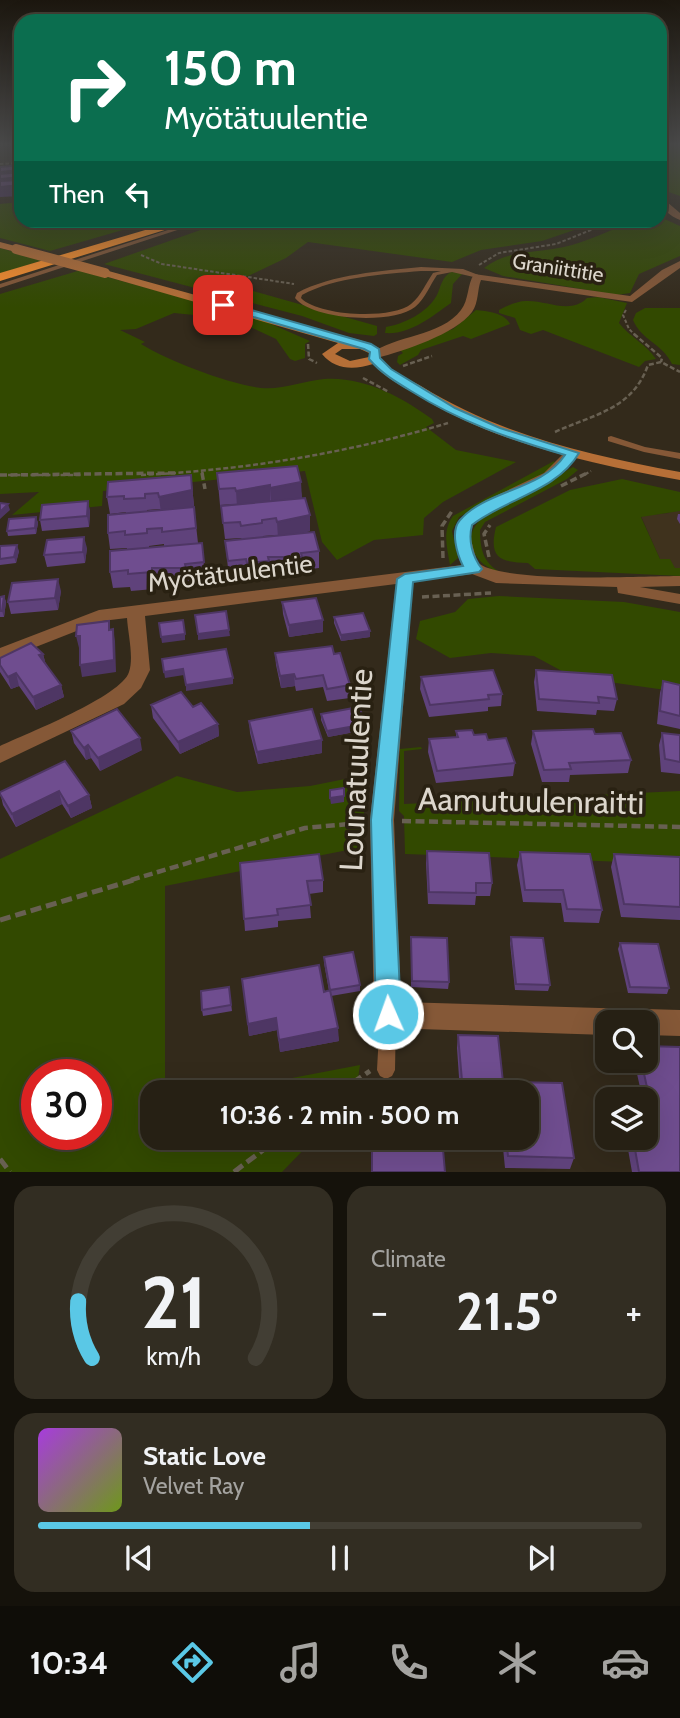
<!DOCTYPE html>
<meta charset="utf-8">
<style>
:root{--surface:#262014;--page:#322d22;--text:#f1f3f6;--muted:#a4a3a0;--line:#423e34;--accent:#5ac8e6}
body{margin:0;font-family:Cabin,sans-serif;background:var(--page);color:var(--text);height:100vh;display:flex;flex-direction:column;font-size:26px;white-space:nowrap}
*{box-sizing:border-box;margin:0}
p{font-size:23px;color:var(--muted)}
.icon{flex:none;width:38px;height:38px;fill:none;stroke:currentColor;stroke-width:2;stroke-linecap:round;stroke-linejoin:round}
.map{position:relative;height:1172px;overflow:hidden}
.side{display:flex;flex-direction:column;gap:14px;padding:14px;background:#15120b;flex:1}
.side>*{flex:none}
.banner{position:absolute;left:14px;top:14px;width:653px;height:214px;border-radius:21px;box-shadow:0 7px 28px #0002,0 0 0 2px var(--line);background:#0b6e4f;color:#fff;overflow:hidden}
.fabs{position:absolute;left:595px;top:1010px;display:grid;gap:14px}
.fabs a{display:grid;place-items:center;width:63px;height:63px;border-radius:14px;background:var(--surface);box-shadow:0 7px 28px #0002,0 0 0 2px var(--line);font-size:35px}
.speed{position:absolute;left:21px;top:1059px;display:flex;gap:14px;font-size:35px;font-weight:700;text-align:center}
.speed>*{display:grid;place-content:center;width:91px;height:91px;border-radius:50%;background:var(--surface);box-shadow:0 7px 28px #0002,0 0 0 2px var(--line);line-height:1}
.speed .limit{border:10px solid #d22;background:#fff;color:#111}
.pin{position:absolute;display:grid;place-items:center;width:60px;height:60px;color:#fff;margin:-30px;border-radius:14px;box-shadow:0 4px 10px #0006}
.me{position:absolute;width:77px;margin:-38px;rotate:358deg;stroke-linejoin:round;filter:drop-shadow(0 0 5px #0008)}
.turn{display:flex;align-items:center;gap:24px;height:147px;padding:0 35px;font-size:32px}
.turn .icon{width:91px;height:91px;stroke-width:2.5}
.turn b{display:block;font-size:49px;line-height:60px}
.then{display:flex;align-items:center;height:66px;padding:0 35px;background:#0003;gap:14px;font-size:26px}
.big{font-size:52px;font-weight:700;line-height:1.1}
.side .card{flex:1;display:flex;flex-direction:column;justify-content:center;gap:10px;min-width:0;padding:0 24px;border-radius:21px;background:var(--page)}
.side .dial{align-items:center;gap:0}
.dial svg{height:182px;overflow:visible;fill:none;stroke:var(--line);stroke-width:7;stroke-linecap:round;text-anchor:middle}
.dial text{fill:var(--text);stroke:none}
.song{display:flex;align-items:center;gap:21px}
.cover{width:84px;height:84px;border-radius:10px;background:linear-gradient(135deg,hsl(280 70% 55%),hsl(80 70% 35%))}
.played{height:7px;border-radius:4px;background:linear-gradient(90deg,var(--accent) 45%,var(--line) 45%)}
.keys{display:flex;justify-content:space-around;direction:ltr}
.heat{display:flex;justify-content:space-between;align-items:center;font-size:38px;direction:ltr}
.side .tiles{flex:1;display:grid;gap:14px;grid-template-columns:1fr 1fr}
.card:last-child{grid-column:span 2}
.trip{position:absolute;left:140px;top:1080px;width:399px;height:70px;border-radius:21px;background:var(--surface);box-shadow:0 7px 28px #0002,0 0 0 2px var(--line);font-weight:700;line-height:70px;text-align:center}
.tabs{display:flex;height:112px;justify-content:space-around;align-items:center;background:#0f0d08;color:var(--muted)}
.tabs .icon{width:49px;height:49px}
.tabs .current{color:var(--accent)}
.tabs b{font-size:32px;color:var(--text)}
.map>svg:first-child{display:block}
.built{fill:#3f321d}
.green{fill:#324900;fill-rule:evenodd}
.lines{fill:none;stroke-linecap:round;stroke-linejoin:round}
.path-far4{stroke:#686052;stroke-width:2;stroke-dasharray:3.5 2;stroke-linecap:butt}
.path-far3{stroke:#686052;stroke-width:2.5;stroke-dasharray:5 2.5;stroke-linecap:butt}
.path-far2{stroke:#686052;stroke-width:3.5;stroke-dasharray:7 3.5;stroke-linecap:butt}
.path-far1{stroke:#686052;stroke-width:4.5;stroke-dasharray:9 4.5;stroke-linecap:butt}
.path{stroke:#686052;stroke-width:5;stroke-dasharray:11 5;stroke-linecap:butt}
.lane{fill:#855837;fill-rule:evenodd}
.street{fill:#855837;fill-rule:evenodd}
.secondary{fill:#b66f37;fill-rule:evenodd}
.highway{fill:#fe902c;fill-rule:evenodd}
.secondary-bridge{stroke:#b66f37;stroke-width:10}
.wall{fill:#5f427b;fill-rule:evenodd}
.shaded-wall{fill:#4e3664}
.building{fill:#6f4d8f;stroke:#4e3664;stroke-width:2}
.route{fill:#5ac8e6;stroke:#3a8296;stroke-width:2}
.labels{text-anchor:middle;stroke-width:7;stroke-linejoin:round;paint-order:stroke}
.far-street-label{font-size:21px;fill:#dcd6cc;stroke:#292112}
.street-label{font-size:26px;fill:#dcd6cc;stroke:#292112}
.near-street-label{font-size:32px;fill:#dcd6cc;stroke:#292112}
</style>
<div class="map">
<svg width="680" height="1172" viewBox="0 0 680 1172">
<rect width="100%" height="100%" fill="#332a1b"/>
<path class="built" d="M 680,501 L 680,574 L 660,559 L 641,516 L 669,513 Z"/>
<path class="green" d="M 660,143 L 680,143 L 680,196 L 660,189 Z
M 21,202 L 21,220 L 154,221 L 50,251 L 0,238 L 0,204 Z
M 660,217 L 680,226 L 680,256 L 639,274 L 630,293 L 617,295 L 503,276 L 484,268 C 510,248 541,254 572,245 C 607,235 620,221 660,220 Z
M 226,221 L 601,221 L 542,241 L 481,250 L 452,262 L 308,242 L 286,258 L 240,280 L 246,289 L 377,326 L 377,334 L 374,336 L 349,333 L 302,316 L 104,264 Z
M 0,248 L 43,260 L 0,274 Z
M 81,270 L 255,317 L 310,341 L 305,344 L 305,358 L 295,361 L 290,359 L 276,339 L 246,325 L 204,316 L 174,313 L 136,329 L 120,330 L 145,342 L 141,344 C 168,361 229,384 261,388 C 283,390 303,381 324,379 C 363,376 402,397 432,419 L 434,423 L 426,427 L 456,450 L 516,462 L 443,502 L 424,518 L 423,535 L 374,540 L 337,560 L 322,542 L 305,471 L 103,491 L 102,506 L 12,515 L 39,492 L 0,494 L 0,294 Z
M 451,272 L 463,273 L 453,284 L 451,303 C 431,317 410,335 385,333 L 386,327 C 404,324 427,313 437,295 C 441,286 442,277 451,272 Z
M 598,297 L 627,303 L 619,323 C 630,337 646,344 656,359 L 645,361 L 639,367 L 543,330 L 531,334 L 520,330 L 515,318 L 499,313 L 499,310 C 507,306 517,301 526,301 C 547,300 570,315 587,298 Z
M 645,308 L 680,308 L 680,365 L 672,364 C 663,344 641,340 633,320 L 636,313 Z
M 476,310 C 487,311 505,313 510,324 L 471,339 L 463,336 L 421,350 L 418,355 L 400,365 L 397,362 L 398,356 L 403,353 L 399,349 L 453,329 Z
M 554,461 L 555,464 L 548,471 L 459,517 L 452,531 L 458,558 L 450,565 C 447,547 442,531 453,516 Z
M 573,467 L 578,470 L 567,479 L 485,522 L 480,530 C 480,551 484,564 503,574 C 488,568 477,563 472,546 C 462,515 522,496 545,485 C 555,480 563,472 573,467 Z
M 622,479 L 680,492 L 680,511 L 641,517 L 660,559 L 670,559 L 675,568 L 680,568 L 680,576 L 535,569 L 528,563 C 501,562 488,559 496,527 L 570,490 Z
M 499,596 L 624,602 L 680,612 L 680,692 L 573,677 L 534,656 L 491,653 L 450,658 L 416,639 L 420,621 L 455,612 L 468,599 Z
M 421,747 L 422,749 L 404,751 L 404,804 L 680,791 L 680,864 L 405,854 L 404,816 L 399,811 L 400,749 Z
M 365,775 L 363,847 L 165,886 L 165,1092 L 152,1092 L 152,1138 L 315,1138 L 282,1172 L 0,1172 L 0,859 L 177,776 L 237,792 L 310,786 ZM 37,1074 L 96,1074 L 96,1134 L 37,1134 Z
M 360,1065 L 356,1092 L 218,1092 Z"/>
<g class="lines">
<path class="path-far4" d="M 0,164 L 21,163
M 141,255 L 162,264 L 294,284
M 479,265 L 499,253 L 556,244 L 616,220
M 626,310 L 623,315 L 629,329 L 636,336"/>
<path class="path-far3" d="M 634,334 L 662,358 L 661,362
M 308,344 L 309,359 L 317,363
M 403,366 L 432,356
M 363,378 L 389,392
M 555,432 C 594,414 632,410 648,365 L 661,362 L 680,372
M 202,471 L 203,475
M 8,475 L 82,475
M 141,475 C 246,470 348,453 448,423
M 584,475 L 591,471"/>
<path class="path-far2" d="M 202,473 L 205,489
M 0,475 L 176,473
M 561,486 L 587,473
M 489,557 L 484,534 L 490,525
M 443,558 L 442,526 L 452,511
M 422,597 L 491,593"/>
<path class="path-far1" d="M 402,821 L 680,827
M 131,880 L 305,828 L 360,823"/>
<path class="path" d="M 0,920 L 137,879
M 339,1092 L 370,1071
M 0,1159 L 10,1172
M 234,1172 L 279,1138"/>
<path class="lane" d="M 199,220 L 208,220 L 0,288 L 0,284 Z
M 421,267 L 463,269 L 481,276 L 478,278 L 452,272 L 437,275 C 430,285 425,299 415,307 C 393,325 312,320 295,298 L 297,293 C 332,274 382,271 421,267 ZM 421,271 L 441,271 L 433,273 C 426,283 421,296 411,304 C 391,320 318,316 301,298 L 302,295 C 335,277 384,274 421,271 Z
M 611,436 L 645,447 L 680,453 L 680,459 L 644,452 L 608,441 L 608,437 Z
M 388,1007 L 394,1009 L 396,1015 L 395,1070 L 392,1076 L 386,1079 L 380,1076 L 377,1070 L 380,1015 L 382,1009 Z"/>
<path class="street" d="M 660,196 L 680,213 L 680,220 C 669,215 659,208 660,196 Z
M 680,261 L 680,268 L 632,302 L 481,280 C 477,290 479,302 472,312 C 456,334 403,351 377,358 L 371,354 C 394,335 441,337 461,310 C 469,300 467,285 474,274 L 630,296 L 662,270 Z
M 572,449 L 579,453 C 552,491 506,495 473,525 L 470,536 L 477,562 C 500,584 643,576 680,576 L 680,586 L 640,587 L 680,594 L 680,604 L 618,593 L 617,587 L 496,583 L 472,574 L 413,582 L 394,820 L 401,1002 L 633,1009 L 640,1011 L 646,1009 L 680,1010 L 680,1036 L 646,1035 L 646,1022 L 607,1022 L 607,1035 L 388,1028 L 378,1024 L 374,1015 L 370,820 L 396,584 L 145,616 L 150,670 L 141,688 L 124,704 L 0,763 L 0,746 C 26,734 122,696 129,672 C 134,657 128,634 127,618 L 102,621 L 0,661 L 0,648 L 99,610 L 462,565 L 454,536 L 459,520 L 485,501 L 544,473 L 567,450 Z"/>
<path class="secondary" d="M 0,242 L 19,247 L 21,249 L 16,252 L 0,248 Z
M 105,270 L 366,342 L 379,348 C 380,352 380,355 381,359 C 386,370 410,380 421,386 C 500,435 589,455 680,472 L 680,480 C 587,463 493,443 412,392 C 398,384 384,376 373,364 C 354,370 335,370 322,354 L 338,343 L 101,275 L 101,271 ZM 342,349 L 360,349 L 369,353 L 369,357 L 350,361 L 335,354 Z"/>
<path class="highway" d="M 179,220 L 197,220 L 0,281 L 0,273 Z"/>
<path class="secondary-bridge" d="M 16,249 L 105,273"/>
</g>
<path class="wall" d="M 297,466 L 302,498 L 296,499 L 310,531 L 297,534 L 319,551 L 319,568 L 302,570 L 303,574 L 270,573 L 270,578 L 248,580 L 247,575 L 229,577 L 225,541 L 242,539 L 241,538 L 225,539 L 221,506 L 236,504 L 220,505 L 217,473 ZM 277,535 L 277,536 L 263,537 L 263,536 Z
M 191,475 L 194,506 L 186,508 L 194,507 L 198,543 L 202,543 L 205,579 L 187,581 L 188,585 L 154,584 L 154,589 L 131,591 L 130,587 L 113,588 L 110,572 L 127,550 L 127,548 L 110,549 L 108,533 L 126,513 L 126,512 L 110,514 L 107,497 ZM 160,509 L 160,510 L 147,512 L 147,510 ZM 164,544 L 164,546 L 149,548 L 149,546 Z
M 88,501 L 90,512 L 89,527 L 42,531 L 40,520 Z
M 678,514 L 680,514 L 680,524 L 677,519 Z
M 36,517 L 38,523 L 36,534 L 8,536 L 7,531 Z
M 0,546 L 19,551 L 16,563 L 0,565 Z
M 87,548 L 85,563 L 47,567 L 44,555 Z
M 61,591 L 58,610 L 11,614 L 8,602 Z
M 4,596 L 6,602 L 4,617 L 0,617 L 0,597 Z
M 282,602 L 323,632 L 289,637 L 283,614 Z
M 334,617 L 370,637 L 341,641 L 334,623 Z
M 275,653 L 334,654 L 350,685 L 350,698 L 327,701 L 323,687 L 296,691 L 295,686 L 281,688 L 276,665 Z
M 43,654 L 46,665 L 61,685 L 64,697 L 36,710 L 19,686 L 11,689 L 0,672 L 0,658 Z
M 536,670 L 617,699 L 614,711 L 597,710 L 596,715 L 537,711 L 534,682 Z
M 421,677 L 502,694 L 501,706 L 488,707 L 488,711 L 429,717 L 420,689 Z
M 663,681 L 680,685 L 680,729 L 657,724 L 660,693 Z
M 151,705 L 218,724 L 219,736 L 180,754 L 153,718 Z
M 321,714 L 366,724 L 365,730 L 328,737 L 321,720 Z
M 249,721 L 322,740 L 322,753 L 258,764 L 250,733 Z
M 71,731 L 142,750 L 100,771 L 91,758 L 86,760 L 74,743 Z
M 456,731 L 488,740 L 515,763 L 513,776 L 436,783 L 428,752 L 429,739 L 456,737 Z
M 533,731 L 595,734 L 631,760 L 628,773 L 570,775 L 569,782 L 542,782 L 531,744 Z
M 662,733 L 680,735 L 680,774 L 661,772 L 659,745 Z
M 65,761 L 89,795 L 92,808 L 71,818 L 62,804 L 16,827 L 3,805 L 0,792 Z
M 427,851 L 492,883 L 490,896 L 476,896 L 475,905 L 428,904 L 426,863 Z
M 520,852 L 602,910 L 599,923 L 564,922 L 561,903 L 523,902 L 517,865 Z
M 614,854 L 680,857 L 680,920 L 621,917 L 611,867 Z
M 240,863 L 323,880 L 323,892 L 309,894 L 311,918 L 278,921 L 278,927 L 245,931 Z
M 411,937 L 449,982 L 448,989 L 411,987 Z
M 511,937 L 550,985 L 548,991 L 515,990 L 510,943 Z
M 620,943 L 669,988 L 667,994 L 628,993 L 618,949 Z
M 324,957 L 360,985 L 360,991 L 331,996 L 339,1041 L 280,1052 L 277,1030 L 249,1036 L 242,979 L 324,992 L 329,991 L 324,963 Z
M 229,987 L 232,1011 L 203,1016 L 202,1010 Z
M 458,1035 L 498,1036 L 503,1082 L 562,1083 L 574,1158 L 570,1169 L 505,1168 L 502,1138 L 527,1138 L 527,1092 L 460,1092 L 457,1048 Z
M 634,1060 L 646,1060 L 680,1172 L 632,1172 L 626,1138 L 646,1138 L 646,1099 L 621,1099 L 624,1091 L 641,1092 Z"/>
<path class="shaded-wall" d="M 21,170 L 21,196 L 0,197 L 0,172 Z
M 191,475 L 194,506 L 161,513 L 159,497 Z
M 301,482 L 302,498 L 271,504 L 270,488 Z
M 270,485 L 270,501 L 237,507 L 236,491 Z
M 88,501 L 90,512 L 89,527 L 87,516 Z
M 8,504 L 10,510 L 0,519 L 0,512 Z
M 310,515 L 310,531 L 278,538 L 277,522 Z
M 36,517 L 38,523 L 36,534 L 35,528 Z
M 84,537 L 87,548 L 85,563 L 83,552 Z
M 17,545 L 19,551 L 16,563 L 14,557 Z
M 58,579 L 61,591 L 58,610 L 55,598 Z
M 4,596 L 6,602 L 4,617 L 2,611 Z
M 323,620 L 323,632 L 289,637 L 289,625 Z
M 113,629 L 115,641 L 116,672 L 82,677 L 80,665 Z
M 229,630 L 230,636 L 198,640 L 198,634 Z
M 370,631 L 370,637 L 341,641 L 341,635 Z
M 185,634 L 185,640 L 162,643 L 161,637 Z
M 76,636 L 80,636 L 83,647 L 79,648 Z
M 43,654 L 46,666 L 39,655 Z
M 183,669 L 184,675 L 165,678 L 164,672 Z
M 16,673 L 19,686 L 11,689 L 8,677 Z
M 294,674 L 295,686 L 281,688 L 280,676 Z
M 233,678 L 233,684 L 186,691 L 186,685 Z
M 61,685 L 64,697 L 36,710 L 33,697 Z
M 218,724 L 219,736 L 180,754 L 178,742 Z
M 366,724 L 365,730 L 328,737 L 327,731 Z
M 140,738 L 142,750 L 100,771 L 98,758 Z
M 322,740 L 322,753 L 258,764 L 257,752 Z
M 88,745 L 91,758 L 86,760 L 84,748 Z
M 59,791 L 62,804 L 16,827 L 12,814 Z
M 89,795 L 92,808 L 71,818 L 68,806 Z
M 344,796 L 344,802 L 331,804 L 330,798 Z
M 276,1018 L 277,1030 L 249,1036 L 248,1024 Z
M 338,1028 L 339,1041 L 280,1052 L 279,1040 Z"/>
<path class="building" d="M 21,165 L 21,170 L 0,172 L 0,167 Z
M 21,172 L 21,177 L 0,179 L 0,174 Z
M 21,180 L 21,185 L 0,187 L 0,181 Z
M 297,466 L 301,482 L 270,488 L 270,485 L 236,491 L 235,488 L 219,489 L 217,473 Z
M 191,475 L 192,490 L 159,497 L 158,493 L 145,494 L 145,498 L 124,499 L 124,496 L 107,497 L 108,482 Z
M 305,498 L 310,515 L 277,522 L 276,518 L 262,520 L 262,523 L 241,526 L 240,522 L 223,523 L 221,506 Z
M 88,501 L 87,516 L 40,520 L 42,505 Z
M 0,503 L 8,504 L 0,512 Z
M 194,507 L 196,528 L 162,532 L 162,528 L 147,529 L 147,533 L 125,535 L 125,531 L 108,533 L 108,515 Z
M 36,517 L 35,528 L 7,531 L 9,519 Z
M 314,532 L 319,551 L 301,553 L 302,557 L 268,557 L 269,561 L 247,563 L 246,559 L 228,561 L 225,541 Z
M 84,537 L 83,552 L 44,555 L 47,540 Z
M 202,543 L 204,562 L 185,564 L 186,568 L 152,568 L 152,572 L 128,574 L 128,570 L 110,572 L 110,551 Z
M 17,545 L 14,557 L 0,559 L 0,546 Z
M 58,579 L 55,598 L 8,602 L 12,583 Z
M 4,596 L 2,611 L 0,611 L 0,597 Z
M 316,598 L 323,620 L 289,625 L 282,602 Z
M 226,611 L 229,630 L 198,634 L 195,615 Z
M 363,613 L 370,631 L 341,635 L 334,617 Z
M 183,620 L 185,634 L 161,637 L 159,623 Z
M 109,621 L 109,630 L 113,629 L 114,660 L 80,665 L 80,636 L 76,636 L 77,625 Z
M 31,643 L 43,654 L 39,655 L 61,685 L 33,697 L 16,673 L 8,677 L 0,665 L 0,658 Z
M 332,646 L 334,654 L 340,653 L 350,685 L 327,689 L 323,675 L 296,679 L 294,674 L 280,676 L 275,653 Z
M 226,649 L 233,678 L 186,685 L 183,669 L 164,672 L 162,659 Z
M 493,670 L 502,694 L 488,695 L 489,699 L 430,705 L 421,677 Z
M 536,670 L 612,675 L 617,699 L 598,697 L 599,703 L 539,699 Z
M 663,681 L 680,685 L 680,716 L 660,711 Z
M 181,692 L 193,707 L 201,703 L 218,724 L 178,742 L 151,705 Z
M 359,707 L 366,724 L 327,731 L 321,714 Z
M 117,709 L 140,738 L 98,758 L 88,745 L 84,748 L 71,731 Z
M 312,709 L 322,740 L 257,752 L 249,721 Z
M 593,729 L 595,734 L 621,733 L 631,760 L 569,763 L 571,769 L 544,770 L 533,731 Z
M 472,730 L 474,735 L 486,734 L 488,740 L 506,738 L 515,763 L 437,771 L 429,739 L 458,737 L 456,731 Z
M 662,733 L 680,735 L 680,762 L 665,759 Z
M 65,761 L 89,795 L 68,806 L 59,791 L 12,814 L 0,794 L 0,792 Z
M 344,788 L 344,796 L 330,798 L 330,790 Z
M 427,851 L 489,853 L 492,883 L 476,883 L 476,893 L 429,892 Z
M 520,852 L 590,854 L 602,910 L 567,909 L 563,890 L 525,890 Z
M 319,854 L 323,880 L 307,881 L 311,905 L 277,909 L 278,915 L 244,919 L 240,863 Z
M 614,854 L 680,857 L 680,907 L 624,904 Z
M 411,937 L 447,938 L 449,982 L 412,981 Z
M 511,937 L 543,938 L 550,985 L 516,984 Z
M 620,943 L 658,944 L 669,988 L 630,987 Z
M 353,952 L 360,985 L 330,990 L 324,957 Z
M 319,965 L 324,992 L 330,990 L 338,1028 L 279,1040 L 276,1018 L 248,1024 L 242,979 Z
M 229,987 L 231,1005 L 202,1010 L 201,991 Z
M 458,1035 L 498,1036 L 503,1082 L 562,1083 L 574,1158 L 508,1156 L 506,1138 L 527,1138 L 527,1092 L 463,1092 Z
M 646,1046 L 680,1047 L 680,1172 L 639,1172 L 633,1138 L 646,1138 L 646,1099 L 625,1099 L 624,1091 L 648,1092 L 641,1060 L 646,1060 Z
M 372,1138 L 442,1138 L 445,1172 L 372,1172 Z"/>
<linearGradient id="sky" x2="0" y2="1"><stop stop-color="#1c170f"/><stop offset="0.47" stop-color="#4a4a4a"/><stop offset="1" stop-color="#4a4a4a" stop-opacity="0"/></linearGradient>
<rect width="680" height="307" fill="url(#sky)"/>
<path class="route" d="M 223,302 L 371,344 L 379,349 L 380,358 L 391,369 L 455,408 L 500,428 L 579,453 C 557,491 505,499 472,525 C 468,540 472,556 482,569 L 479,572 L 413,582 L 392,820 L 401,1014 L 397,1023 L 388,1026 L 380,1023 L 376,1014 L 371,820 L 397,579 L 405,574 L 463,566 C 457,554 450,531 460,520 C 486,490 542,490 565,455 C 510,439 460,422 411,391 C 396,382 381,373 369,359 L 370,352 L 364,349 L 219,307 L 219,303 Z"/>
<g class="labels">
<g class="far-street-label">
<text transform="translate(558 268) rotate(9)" y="7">Graniittitie</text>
</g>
<g class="street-label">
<text transform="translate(230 573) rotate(-7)" y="9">Myötätuulentie</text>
</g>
<g class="near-street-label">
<text transform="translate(356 770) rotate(-87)" y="11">Lounatuulentie</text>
<text transform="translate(531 801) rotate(1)" y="11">Aamutuulenraitti</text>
</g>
</g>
</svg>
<div class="fabs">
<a><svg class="icon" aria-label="search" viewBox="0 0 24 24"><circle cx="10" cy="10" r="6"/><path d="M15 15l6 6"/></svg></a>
<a><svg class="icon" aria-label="layers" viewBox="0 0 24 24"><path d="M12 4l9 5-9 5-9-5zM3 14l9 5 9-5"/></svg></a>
</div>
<div class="speed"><div class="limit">30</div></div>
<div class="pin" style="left:223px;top:305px;background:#d93025"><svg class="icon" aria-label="arrive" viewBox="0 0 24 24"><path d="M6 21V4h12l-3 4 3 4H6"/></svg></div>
<svg class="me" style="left:388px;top:1014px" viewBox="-20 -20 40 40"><circle r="17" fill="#5ac8e6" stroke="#fff" stroke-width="3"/><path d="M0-11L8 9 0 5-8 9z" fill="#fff"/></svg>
<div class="trip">10:36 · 2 min · 500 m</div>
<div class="banner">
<div class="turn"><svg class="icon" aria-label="right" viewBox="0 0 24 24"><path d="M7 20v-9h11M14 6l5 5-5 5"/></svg><div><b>150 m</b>Myötätuulentie</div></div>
<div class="then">Then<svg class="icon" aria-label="left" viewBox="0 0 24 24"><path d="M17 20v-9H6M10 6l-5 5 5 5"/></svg></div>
</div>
</div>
<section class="side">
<div class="tiles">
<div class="card dial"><svg viewBox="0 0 100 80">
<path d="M14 69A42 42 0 1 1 86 69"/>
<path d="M14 69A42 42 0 0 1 8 44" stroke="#5ac8e6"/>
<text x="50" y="56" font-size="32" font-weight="700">21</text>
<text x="50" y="72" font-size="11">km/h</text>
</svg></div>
<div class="card"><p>Climate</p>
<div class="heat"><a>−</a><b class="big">21.5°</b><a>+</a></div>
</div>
<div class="card">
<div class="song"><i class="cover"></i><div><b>Static Love</b><p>Velvet Ray</p></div></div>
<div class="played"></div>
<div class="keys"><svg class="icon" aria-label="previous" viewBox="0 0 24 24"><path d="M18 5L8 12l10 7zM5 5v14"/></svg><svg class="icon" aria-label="pause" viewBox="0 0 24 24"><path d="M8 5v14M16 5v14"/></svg><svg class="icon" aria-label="next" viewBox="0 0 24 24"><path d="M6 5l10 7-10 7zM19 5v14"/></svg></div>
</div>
</div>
</section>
<nav class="tabs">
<b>10:34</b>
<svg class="icon current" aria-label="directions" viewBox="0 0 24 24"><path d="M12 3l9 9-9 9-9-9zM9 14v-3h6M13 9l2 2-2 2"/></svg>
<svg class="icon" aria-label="music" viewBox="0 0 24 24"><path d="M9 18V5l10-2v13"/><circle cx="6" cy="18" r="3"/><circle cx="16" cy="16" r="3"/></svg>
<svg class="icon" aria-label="phone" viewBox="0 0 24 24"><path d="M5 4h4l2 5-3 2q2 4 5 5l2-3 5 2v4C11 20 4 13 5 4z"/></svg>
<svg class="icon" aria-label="climate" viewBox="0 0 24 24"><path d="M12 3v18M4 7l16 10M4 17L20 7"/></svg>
<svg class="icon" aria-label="car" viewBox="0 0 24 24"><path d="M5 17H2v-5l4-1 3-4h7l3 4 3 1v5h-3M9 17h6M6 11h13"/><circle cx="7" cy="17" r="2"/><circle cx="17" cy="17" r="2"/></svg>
</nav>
